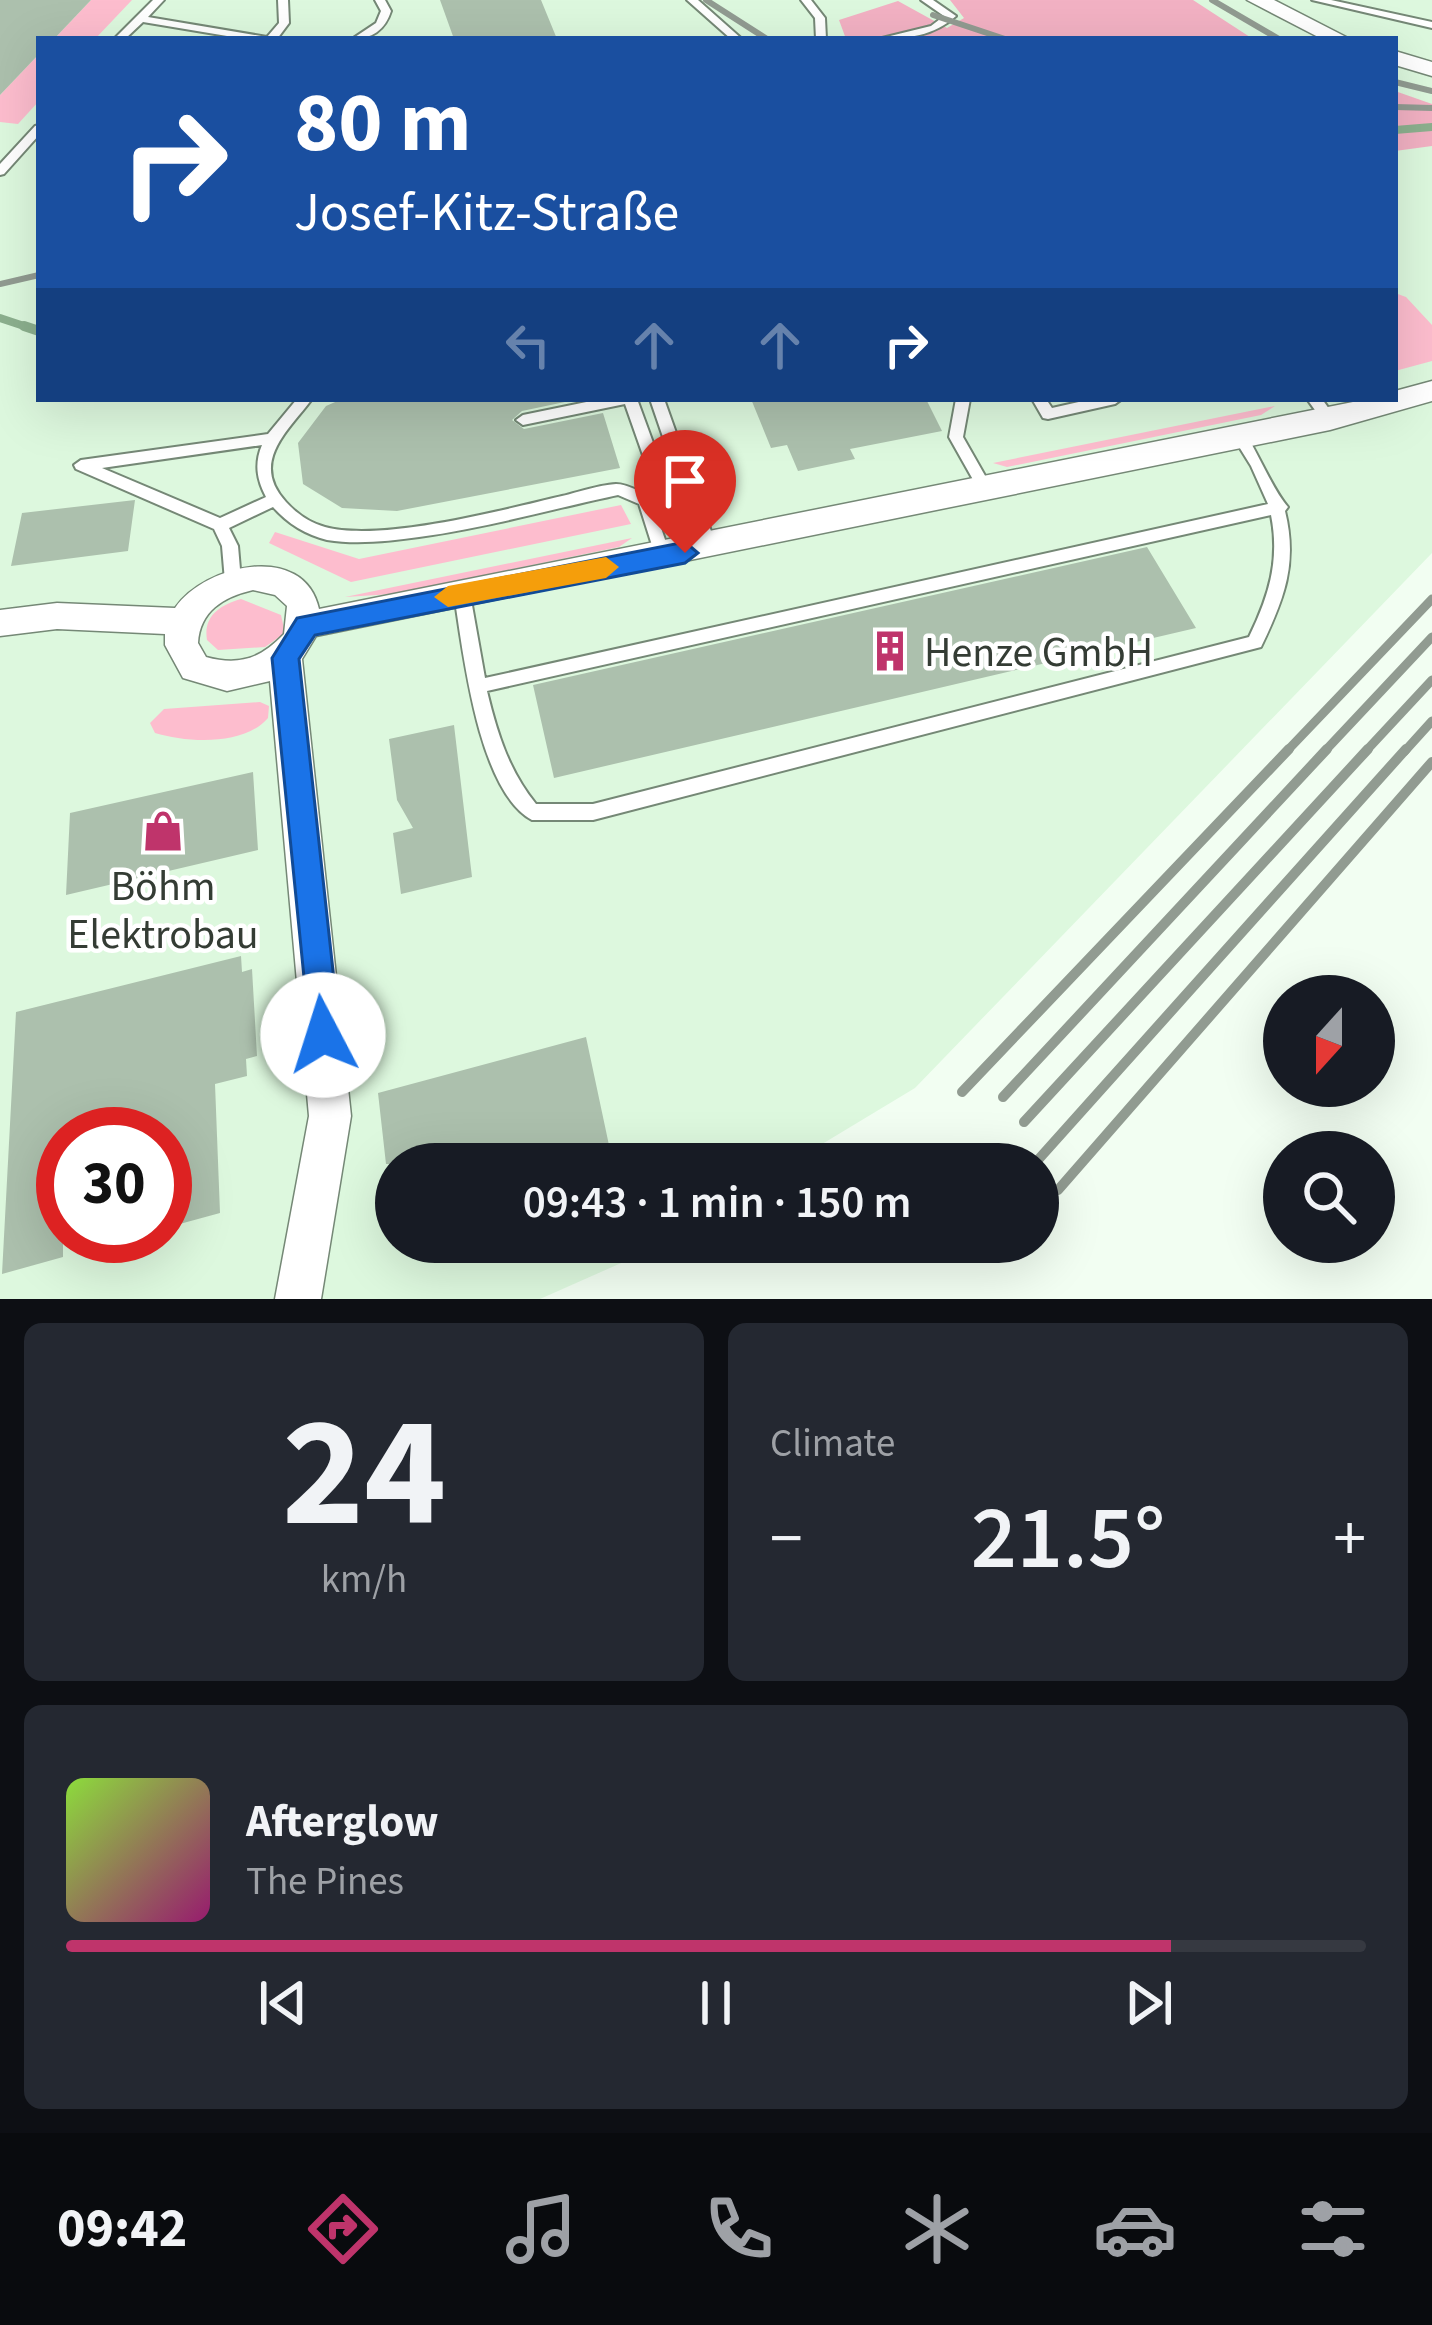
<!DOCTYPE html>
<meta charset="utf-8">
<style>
:root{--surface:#171b24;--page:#242831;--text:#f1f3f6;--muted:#9ea1a6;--line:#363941;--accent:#bf346b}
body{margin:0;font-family:"Source Sans 3",sans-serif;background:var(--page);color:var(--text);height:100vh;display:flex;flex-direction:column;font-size:45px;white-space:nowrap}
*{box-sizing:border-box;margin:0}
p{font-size:39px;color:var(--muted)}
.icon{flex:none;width:66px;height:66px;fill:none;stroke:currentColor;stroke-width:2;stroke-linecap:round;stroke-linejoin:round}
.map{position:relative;height:1299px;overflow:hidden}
.drawer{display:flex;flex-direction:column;gap:24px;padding:24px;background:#0d0f14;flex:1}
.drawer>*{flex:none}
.guide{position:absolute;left:36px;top:36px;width:1362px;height:366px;border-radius:0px;box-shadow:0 12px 48px #0002;background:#1a4fa0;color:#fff;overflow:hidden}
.needle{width:78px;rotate:201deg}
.buttons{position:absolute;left:1263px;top:975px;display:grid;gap:24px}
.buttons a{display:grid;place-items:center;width:132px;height:132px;border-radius:50%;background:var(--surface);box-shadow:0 12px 48px #0002;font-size:60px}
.speed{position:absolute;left:36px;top:1107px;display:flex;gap:24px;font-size:60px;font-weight:700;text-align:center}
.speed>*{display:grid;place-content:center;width:156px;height:156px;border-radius:50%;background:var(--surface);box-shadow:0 12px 48px #0002;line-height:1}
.speed .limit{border:18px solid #d22;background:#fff;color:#111}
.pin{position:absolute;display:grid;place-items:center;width:102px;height:102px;color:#fff;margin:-123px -51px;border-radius:50% 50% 50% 0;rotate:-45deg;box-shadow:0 0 12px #0007}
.pin .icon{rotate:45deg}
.me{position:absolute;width:132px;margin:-66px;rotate:355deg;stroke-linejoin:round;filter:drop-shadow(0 0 9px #0008)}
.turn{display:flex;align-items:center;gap:42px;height:252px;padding:0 60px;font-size:54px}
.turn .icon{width:156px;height:156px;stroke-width:2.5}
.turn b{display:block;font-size:84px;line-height:102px}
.lanes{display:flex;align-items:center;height:114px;padding:0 60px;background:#0003;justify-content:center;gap:60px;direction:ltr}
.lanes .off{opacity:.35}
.big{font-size:90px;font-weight:600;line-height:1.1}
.drawer .widget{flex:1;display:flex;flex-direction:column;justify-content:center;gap:18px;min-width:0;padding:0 42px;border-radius:18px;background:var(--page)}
.drawer .dial{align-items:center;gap:0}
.dial b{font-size:156px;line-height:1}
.song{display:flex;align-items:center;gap:36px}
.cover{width:144px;height:144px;border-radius:18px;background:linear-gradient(135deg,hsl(90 70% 55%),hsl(320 70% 35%))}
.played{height:12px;border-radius:6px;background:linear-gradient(90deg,var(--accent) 85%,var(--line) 85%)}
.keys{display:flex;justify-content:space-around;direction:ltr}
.heat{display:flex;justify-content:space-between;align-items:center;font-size:66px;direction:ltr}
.drawer .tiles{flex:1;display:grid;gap:24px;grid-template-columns:1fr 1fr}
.widget:last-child{grid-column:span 2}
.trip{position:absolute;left:375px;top:1143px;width:684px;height:120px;border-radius:60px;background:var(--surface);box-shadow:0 12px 48px #0002;font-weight:600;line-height:120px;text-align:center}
.dock{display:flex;height:192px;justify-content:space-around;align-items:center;background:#090b0e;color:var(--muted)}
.dock .icon{width:84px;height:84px}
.dock .active{color:var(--accent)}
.dock b{font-size:54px;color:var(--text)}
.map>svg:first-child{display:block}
.built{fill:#ddf8de;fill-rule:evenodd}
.green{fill:#fdbdce}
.forest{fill:#f2b1c3}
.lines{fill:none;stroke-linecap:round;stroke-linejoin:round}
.stream-far1{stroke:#8cb08e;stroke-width:8}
.stream{stroke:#8cb08e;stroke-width:10}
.building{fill:#acc0ad}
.service-casing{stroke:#758876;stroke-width:4}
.minor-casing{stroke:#758876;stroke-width:3}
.service{fill:#fff;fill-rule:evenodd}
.minor{fill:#fff;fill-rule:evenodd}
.rail-far2{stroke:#919b91;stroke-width:6}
.rail-far1{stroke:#919b91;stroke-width:9}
.rail{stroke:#919b91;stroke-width:10}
.route{fill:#1a73e8;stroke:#114b97;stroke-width:3}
.slow{fill:#f59e0b}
.labels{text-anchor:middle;stroke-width:9;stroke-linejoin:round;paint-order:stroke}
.poi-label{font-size:42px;fill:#343c34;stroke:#fff;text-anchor:start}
</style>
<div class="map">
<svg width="1432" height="1299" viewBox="0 0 1432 1299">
<rect width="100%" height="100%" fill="#f2fef2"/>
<path class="built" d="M 0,0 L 1432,0 L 1432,553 L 915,1088 L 789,1164 L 396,1164 L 396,1242 L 659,1242 L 628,1260 L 540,1299 L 0,1299 ZM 39,39 L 1395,39 L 1395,399 L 39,399 ZM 63,1134 L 165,1134 L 165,1236 L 63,1236 Z"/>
<path class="green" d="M 91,0 L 132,0 L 95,39 L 54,39 Z
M 39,54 L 39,101 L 18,124 L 0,122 L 0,95 Z
M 1395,293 L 1406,297 L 1432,325 L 1432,361 L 1395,371 Z
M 1275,406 L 1261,415 L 1007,467 L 993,463 Z
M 621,505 L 631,524 L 351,582 L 269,543 L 275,532 L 359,559 Z
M 632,538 L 619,547 L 393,594 L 345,597 Z
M 241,599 L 281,615 L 285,633 L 265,647 L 218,650 L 207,640 C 203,616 220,605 241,599 Z
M 260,702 L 269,706 L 268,718 C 244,746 188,743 155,733 L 150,723 L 164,709 Z"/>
<path class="forest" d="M 950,0 L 1193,0 L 1253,39 L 846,39 L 839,20 L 898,1 L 947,28 L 964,18 Z
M 1395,91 L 1432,104 L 1432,146 L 1395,151 Z"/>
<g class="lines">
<path class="stream-far1" d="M 1395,130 L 1432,127
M 0,318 L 33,329"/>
<path class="stream" d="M 24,326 L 39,331"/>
</g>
<path class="building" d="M 0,0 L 91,0 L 54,39 L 39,39 L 39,54 L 0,95 Z
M 440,0 L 541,0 L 557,39 L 454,39 Z
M 342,399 L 579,399 L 522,411 L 512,420 L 524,429 L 603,413 L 620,468 L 397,511 L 342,508 L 303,484 L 298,443 L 326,406 Z
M 751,399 L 926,399 L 942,431 L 850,449 L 855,459 L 798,471 L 787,445 L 771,448 Z
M 135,500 L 128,551 L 11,566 L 22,513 Z
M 1147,547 L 1196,628 L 554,778 L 533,685 Z
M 454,725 L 472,877 L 401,894 L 393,833 L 413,828 L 397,800 L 389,739 Z
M 253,772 L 258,850 L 66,895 L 70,813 Z
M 241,956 L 242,972 L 252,969 L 257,1056 L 246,1059 L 247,1076 L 215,1084 L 220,1213 L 165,1228 L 165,1134 L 63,1134 L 63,1257 L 2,1274 L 16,1012 Z
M 586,1037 L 613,1164 L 386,1164 L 378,1093 Z"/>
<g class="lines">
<g class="service-casing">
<path id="service" d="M 153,0 L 164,0 L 148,17 L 267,37 L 279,23 L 278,0 L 288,0 L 289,23 L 277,39 L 245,39 L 143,22 L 125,39 L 114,39 Z
M 375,0 L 385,0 L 391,11 C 385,30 372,39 352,39 L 376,23 L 381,11 Z
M 687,0 L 698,0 L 742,39 L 731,39 Z
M 801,0 L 811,0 L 825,18 L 826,39 L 816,39 L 815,18 Z
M 921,0 L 933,0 L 956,16 C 934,36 907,39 878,39 L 931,26 L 944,16 Z
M 1312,0 L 1331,0 L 1432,22 L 1432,28 Z
M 39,125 L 39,135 L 4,174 L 0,175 L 0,164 L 35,126 Z
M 297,399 L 312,399 C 289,430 249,462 286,502 C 296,513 310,523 325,527 C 381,542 503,510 562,496 C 579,492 598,485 616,484 C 627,484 640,492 650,496 L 671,557 L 663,563 L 657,561 L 639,504 L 618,495 C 552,509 486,528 419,537 C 389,541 357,545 327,540 C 306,535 287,523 273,507 L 229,528 L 238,546 L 241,581 L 233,587 L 225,581 L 222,546 L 214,529 L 76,469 L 74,465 L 81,460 L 268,434 ZM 262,445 C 254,464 257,480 266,497 L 220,518 L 102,468 Z
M 601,399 L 637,399 L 693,552 L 691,556 L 685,558 L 677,552 L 625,404 L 523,425 L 516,420 L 523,415 Z
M 650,399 L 664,399 L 717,548 L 714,552 L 704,552 L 701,548 Z
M 956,399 L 970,399 L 963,437 L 992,488 L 990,492 L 980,492 L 949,437 Z
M 1032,399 L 1046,399 L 1052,408 L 1092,399 L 1122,399 L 1115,404 L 1048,419 L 1043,418 Z
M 1307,399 L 1322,399 L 1337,420 L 1335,424 L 1325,424 Z
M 1240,432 L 1245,433 C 1259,455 1273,490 1288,507 L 1285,511 C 1298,564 1284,599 1261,647 L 593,820 L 532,820 C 478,791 463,651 454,594 L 456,589 L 468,589 L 470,594 L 485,678 L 1268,504 L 1251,466 L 1233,437 ZM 1271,515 C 1280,560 1269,596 1249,637 L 593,804 L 536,804 C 509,771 497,733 487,691 Z"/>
</g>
<g class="minor-casing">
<path id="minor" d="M 1247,0 L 1274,0 L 1350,39 L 1322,39 Z
M 1395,51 L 1432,62 L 1432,76 L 1395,65 Z
M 1432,381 L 1432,401 L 1330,430 L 316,636 L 302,659 L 351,1116 L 321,1299 L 275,1299 L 309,1116 L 270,681 L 227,691 L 183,678 L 165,645 L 165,634 L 57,629 L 0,636 L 0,610 L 57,603 L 175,608 C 204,565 304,541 319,609 L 1368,399 L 1395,399 L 1395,391 ZM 253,590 L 275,595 L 287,606 L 284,634 C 260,659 239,666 206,657 L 198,643 C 200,611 223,597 253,590 Z"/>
</g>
<use href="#service" class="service"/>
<use href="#minor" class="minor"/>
<path class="rail-far2" d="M 706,0 L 767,39
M 1212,0 L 1279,39
M 933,15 L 1005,39
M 1395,82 L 1432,91
M 1395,107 L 1432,108
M 0,284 L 39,275"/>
<path class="rail-far1" d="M 1286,752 L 1432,599
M 1324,752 L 1432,637
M 1365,752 L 1432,680
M 1404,752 L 1432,721"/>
<path class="rail" d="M 962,1092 L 1289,749
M 1003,1097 L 1327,749
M 1024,1122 L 1368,749
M 1037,1161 L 1406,749
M 1058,1190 L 1432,762"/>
</g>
<path class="route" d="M 685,542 L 698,553 L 685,563 L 315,635 L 299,659 L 340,1035 L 335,1047 L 323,1052 L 311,1047 L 272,658 L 297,618 Z"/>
<path class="slow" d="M 606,557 L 619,567 L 606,578 L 448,607 L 434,597 L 448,586 Z"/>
<defs>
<g id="building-bare" transform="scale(3.24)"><path d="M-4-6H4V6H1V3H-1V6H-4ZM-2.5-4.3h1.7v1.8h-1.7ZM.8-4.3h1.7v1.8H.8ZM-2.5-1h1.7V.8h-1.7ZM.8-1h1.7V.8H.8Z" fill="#bf346b" stroke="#fff" stroke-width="2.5" paint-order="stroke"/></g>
<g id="shop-bare" transform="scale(3.24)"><path d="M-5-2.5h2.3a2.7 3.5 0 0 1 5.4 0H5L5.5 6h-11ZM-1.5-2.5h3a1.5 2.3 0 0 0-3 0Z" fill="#bf346b" stroke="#fff" stroke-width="2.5" paint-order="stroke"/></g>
</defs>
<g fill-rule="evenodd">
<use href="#building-bare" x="890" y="651"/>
<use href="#shop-bare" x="163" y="831"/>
</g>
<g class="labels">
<g class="poi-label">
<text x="924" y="666">Henze GmbH</text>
<text x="163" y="900" text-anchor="middle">Böhm<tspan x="163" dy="48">Elektrobau</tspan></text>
</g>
</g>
</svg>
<div class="buttons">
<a><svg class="needle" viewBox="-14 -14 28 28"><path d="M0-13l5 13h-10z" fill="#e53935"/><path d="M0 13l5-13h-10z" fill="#9ea1a6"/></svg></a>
<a><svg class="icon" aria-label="search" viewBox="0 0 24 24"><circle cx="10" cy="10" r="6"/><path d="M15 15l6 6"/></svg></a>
</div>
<div class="speed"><div class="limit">30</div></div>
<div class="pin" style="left:685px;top:553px;background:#d93025"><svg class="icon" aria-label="arrive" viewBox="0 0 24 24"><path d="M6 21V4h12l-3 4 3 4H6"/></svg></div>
<svg class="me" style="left:323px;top:1035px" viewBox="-20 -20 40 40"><circle r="19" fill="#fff"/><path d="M0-13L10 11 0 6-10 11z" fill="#1a73e8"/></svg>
<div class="trip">09:43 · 1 min · 150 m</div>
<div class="guide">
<div class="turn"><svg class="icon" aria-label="right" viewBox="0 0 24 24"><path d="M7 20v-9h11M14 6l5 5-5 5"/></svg><div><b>80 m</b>Josef-Kitz-Straße</div></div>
<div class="lanes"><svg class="icon off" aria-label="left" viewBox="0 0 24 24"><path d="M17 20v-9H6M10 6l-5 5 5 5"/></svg><svg class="icon off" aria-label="ahead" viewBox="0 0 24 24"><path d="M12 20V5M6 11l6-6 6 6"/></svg><svg class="icon off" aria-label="ahead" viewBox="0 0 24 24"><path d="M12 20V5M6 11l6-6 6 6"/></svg><svg class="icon" aria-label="right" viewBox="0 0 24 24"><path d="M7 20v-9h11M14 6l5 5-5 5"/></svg></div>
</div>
</div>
<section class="drawer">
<div class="tiles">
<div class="widget dial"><b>24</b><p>km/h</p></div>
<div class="widget"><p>Climate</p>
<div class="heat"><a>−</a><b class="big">21.5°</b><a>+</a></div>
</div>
<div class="widget">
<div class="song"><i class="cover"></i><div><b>Afterglow</b><p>The Pines</p></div></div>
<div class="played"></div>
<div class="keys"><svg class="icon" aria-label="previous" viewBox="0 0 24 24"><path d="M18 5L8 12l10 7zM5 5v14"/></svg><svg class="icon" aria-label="pause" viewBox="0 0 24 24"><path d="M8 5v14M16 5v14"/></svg><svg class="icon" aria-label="next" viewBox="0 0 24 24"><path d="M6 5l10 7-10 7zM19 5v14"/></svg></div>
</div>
</div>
</section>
<nav class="dock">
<b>09:42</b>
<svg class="icon active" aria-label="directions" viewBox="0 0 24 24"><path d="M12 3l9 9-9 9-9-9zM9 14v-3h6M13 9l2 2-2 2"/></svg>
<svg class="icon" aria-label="music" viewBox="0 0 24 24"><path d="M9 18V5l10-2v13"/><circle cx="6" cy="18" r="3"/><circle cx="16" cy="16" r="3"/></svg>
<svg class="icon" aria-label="phone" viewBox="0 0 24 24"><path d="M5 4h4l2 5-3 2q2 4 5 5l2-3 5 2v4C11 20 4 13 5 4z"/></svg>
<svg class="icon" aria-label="climate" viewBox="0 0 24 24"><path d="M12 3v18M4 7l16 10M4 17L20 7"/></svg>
<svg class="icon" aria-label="car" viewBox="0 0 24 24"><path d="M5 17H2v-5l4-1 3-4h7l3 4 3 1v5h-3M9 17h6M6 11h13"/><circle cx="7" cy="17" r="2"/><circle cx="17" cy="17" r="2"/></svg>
<svg class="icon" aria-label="filters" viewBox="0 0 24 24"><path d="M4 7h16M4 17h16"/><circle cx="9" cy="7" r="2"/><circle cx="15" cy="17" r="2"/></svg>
</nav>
